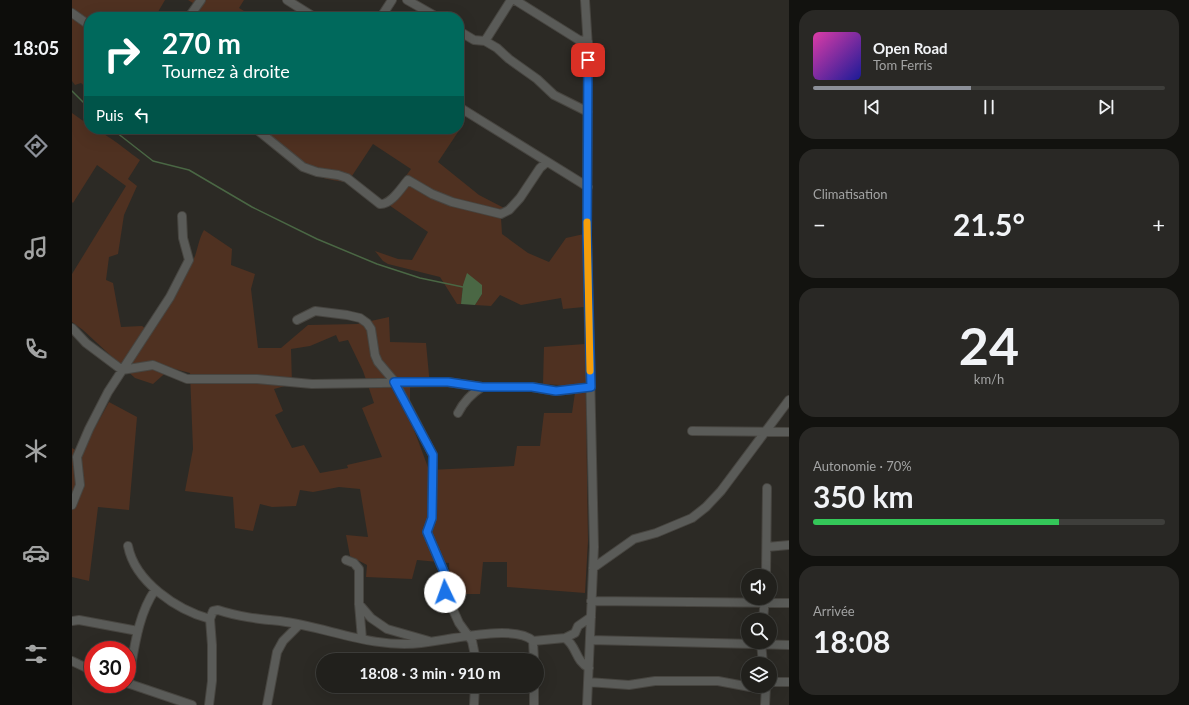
<!DOCTYPE html>
<html lang="fr">
<meta charset="utf-8">
<style>
:root{--surface:#21201c;--page:#292825;--text:#f1f3f6;--muted:#a2a3a3;--line:#3e3e3b;--accent:#8c9099}
body{margin:0;font-family:Lato,sans-serif;background:var(--page);color:var(--text);height:100vh;display:flex;flex-direction:column;font-size:15px;white-space:nowrap}
*{box-sizing:border-box;margin:0}
p{font-size:13px;color:var(--muted)}
.icon{flex:none;width:22px;height:22px;fill:none;stroke:currentColor;stroke-width:2;stroke-linecap:round;stroke-linejoin:round}
.map{position:relative;flex:1;overflow:hidden}
.side{display:flex;flex-direction:column;gap:10px;padding:10px;background:#12120f;width:400px}
.side>*{flex:none}
.banner{position:absolute;left:12px;top:12px;width:380px;height:122px;border-radius:16px;box-shadow:0 4px 16px #0002,0 0 0 1px var(--line);background:#00695c;color:#fff;overflow:hidden}
.controls{position:absolute;left:669px;top:569px;display:grid;gap:8px}
.controls a{display:grid;place-items:center;width:36px;height:36px;border-radius:50%;background:var(--surface);box-shadow:0 4px 16px #0002,0 0 0 1px var(--line);font-size:20px}
.speed{position:absolute;left:12px;top:641px;display:flex;gap:8px;font-size:20px;font-weight:700;text-align:center}
.speed>*{display:grid;place-content:center;width:52px;height:52px;border-radius:50%;background:var(--surface);box-shadow:0 4px 16px #0002,0 0 0 1px var(--line);line-height:1}
.speed .limit{border:6px solid #d22;background:#fff;color:#111}
.pin{position:absolute;display:grid;place-items:center;width:34px;height:34px;color:#fff;margin:-17px;border-radius:8px;box-shadow:0 2px 6px #0006}
.me{position:absolute;width:44px;margin:-22px;rotate:357deg;stroke-linejoin:round;filter:drop-shadow(0 0 3px #0008)}
.turn{display:flex;align-items:center;gap:14px;height:84px;padding:0 12px;font-size:18px}
.turn .icon{width:52px;height:52px;stroke-width:2.5}
.turn b{display:block;font-size:28px;line-height:34px}
.then{display:flex;align-items:center;height:38px;padding:0 12px;background:#0003;gap:8px;font-size:15px}
.big{font-size:30px;font-weight:700;line-height:1.1}
.side .widget{flex:1;display:flex;flex-direction:column;justify-content:center;gap:6px;min-width:0;padding:0 14px;border-radius:16px;background:var(--page)}
.side .dial{align-items:center;gap:0}
.dial b{font-size:52px;line-height:1}
.song{display:flex;align-items:center;gap:12px}
.cover{width:48px;height:48px;border-radius:6px;background:linear-gradient(135deg,hsl(320 70% 55%),hsl(240 70% 35%))}
.played{height:4px;border-radius:2px;background:linear-gradient(90deg,var(--accent) 45%,var(--line) 45%)}
.keys{display:flex;justify-content:space-around;direction:ltr}
.heat{display:flex;justify-content:space-between;align-items:center;font-size:22px;direction:ltr}
.charge{height:6px;border-radius:3px;background:linear-gradient(90deg,#34c759 70%,var(--line) 0)}
.trip{position:absolute;left:244px;top:653px;width:228px;height:40px;border-radius:20px;background:var(--surface);box-shadow:0 4px 16px #0002,0 0 0 1px var(--line);font-weight:700;line-height:40px;text-align:center}
main{display:flex;flex:1;min-height:0}
.dock{display:flex;flex-direction:column;width:72px;justify-content:space-around;align-items:center;background:#0d0d0b;color:var(--muted)}
.dock .icon{width:28px;height:28px}
.dock .on{color:var(--accent)}
.dock b{font-size:18px;color:var(--text)}
.map>svg:first-child{display:block}
.green{fill:#4f3121;fill-rule:evenodd}
.water{fill:#4a6744}
.lines{fill:none;stroke-linecap:round;stroke-linejoin:round}
.stream{stroke:#4a6744;stroke-width:1.5}
.minor-casing{stroke:#474540;stroke-width:10}
.minor{stroke:#5a5b58;stroke-width:8}
.route-casing{stroke:#114b97;stroke-width:10}
.route{stroke:#1a73e8;stroke-width:7}
.slow{stroke:#f59e0b;stroke-width:7}
</style>
<main>
<nav class="dock">
<b>18:05</b>
<svg class="icon on" aria-label="directions" viewBox="0 0 24 24"><path d="M12 3l9 9-9 9-9-9zM9 14v-3h6M13 9l2 2-2 2"/></svg>
<svg class="icon" aria-label="music" viewBox="0 0 24 24"><path d="M9 18V5l10-2v13"/><circle cx="6" cy="18" r="3"/><circle cx="16" cy="16" r="3"/></svg>
<svg class="icon" aria-label="phone" viewBox="0 0 24 24"><path d="M5 4h4l2 5-3 2q2 4 5 5l2-3 5 2v4C11 20 4 13 5 4z"/></svg>
<svg class="icon" aria-label="climate" viewBox="0 0 24 24"><path d="M12 3v18M4 7l16 10M4 17L20 7"/></svg>
<svg class="icon" aria-label="car" viewBox="0 0 24 24"><path d="M5 17H2v-5l4-1 3-4h7l3 4 3 1v5h-3M9 17h6M6 11h13"/><circle cx="7" cy="17" r="2"/><circle cx="17" cy="17" r="2"/></svg>
<svg class="icon" aria-label="filters" viewBox="0 0 24 24"><path d="M4 7h16M4 17h16"/><circle cx="9" cy="7" r="2"/><circle cx="15" cy="17" r="2"/></svg>
</nav>
<div class="map">
<svg width="717" height="705" viewBox="0 0 717 705">
<rect width="100%" height="100%" fill="#2c2a25"/>
<path class="green" d="M 0,0 L 93,0 L 83,17 L 17,17 L 17,90 L 9,83 L 3,85 L 0,81 Z
M 116,0 L 172,0 L 167,8 L 182,17 L 126,17 L 124,16 L 129,8 Z
M 0,113 L 17,125 L 17,129 C 31,129 56,152 68,160 L 56,179 L 65,186 L 52,215 L 46,254 L 37,257 L 34,280 L 41,283 L 49,327 L 70,326 L 76,330 C 93,306 111,283 123,256 C 126,247 127,239 132,230 L 160,249 L 159,265 L 183,274 L 179,289 L 186,348 L 209,348 L 236,325 L 285,324 L 317,317 L 318,342 L 354,343 L 358,386 L 338,386 L 338,419 L 357,470 L 442,466 L 445,446 L 468,446 L 472,413 L 500,413 L 504,386 L 471,384 L 472,347 L 513,344 L 516,541 L 513,593 L 435,587 L 435,562 L 411,562 L 408,594 L 378,594 L 377,563 L 345,560 L 340,579 L 294,577 L 295,565 L 278,556 L 274,535 L 296,537 L 288,489 L 267,487 L 241,492 L 228,490 L 224,506 L 200,507 L 188,504 L 181,531 L 163,528 L 161,497 L 113,491 L 121,449 L 118,373 L 99,368 L 81,384 L 63,378 L 11,330 L 0,322 L 0,274 L 54,186 L 25,165 L 1,203 L 0,202 ZM 264,335 L 267,342 L 276,340 L 291,371 L 302,403 L 290,408 L 310,457 L 275,465 L 276,468 L 248,473 L 232,445 L 220,448 L 203,415 L 211,411 L 202,389 L 220,384 L 219,349 L 238,346 Z
M 387,128 L 388,129 L 366,162 L 407,195 L 434,209 L 429,218 L 430,234 L 456,253 L 477,262 L 494,238 L 512,234 L 512,307 L 491,309 L 489,298 L 449,305 L 428,295 L 419,306 L 403,305 L 410,294 L 391,285 L 389,304 L 385,304 L 368,277 L 316,264 L 311,261 L 303,251 L 326,259 L 340,260 L 356,232 L 314,203 L 339,169 L 301,144 L 276,182 C 230,179 212,157 179,129 Z
M 37,402 L 65,417 L 57,510 L 26,507 L 17,581 L 0,577 L 0,448 L 9,453 Z"/>
<path class="water" d="M 395,273 L 410,285 L 410,294 L 403,305 L 389,304 L 391,285 Z"/>
<g class="lines">
<path class="stream" d="M 0,91 L 17,108
M 40,129 L 81,161 L 117,170 L 180,207 L 245,239 L 305,264 L 348,278 L 391,287"/>
<g class="minor-casing">
<path id="minor" d="M 215,0 L 242,17
M 335,0 L 365,17
M 443,0 L 507,40 L 516,42
M 513,0 L 516,47 L 515,237 L 522,547 L 515,705
M 0,13 L 17,25
M 117,17 L 129,0
M 309,17 L 320,0
M 387,31 L 402,40 L 413,41 L 425,48 L 437,59 L 465,79 L 482,95 L 516,112
M 413,41 L 439,0
M 387,107 L 516,187
M 184,129 L 231,167 L 245,172 L 266,175 L 275,178 L 308,204 C 319,205 329,188 336,180 L 360,194 L 380,202 L 429,214 L 437,210 L 448,198 L 468,168 L 475,162
M 225,320 L 243,311 L 275,315 L 288,318 L 295,323 L 299,329 L 303,355 L 306,362 L 323,382 L 361,455 L 360,518 L 355,532 L 372,572 L 373,592 L 387,623 L 400,641 L 404,660
M 0,328 L 14,343 L 50,370 L 81,365 L 115,379 L 185,379 L 240,384 L 375,382 L 410,387 L 460,387 L 484,391 L 519,387
M 386,413 C 392,401 399,394 410,387
M 620,431 L 717,432
M 0,505 L 8,485 L 5,457 L 17,429 L 36,392 L 98,297 L 117,260 L 111,238 L 110,216
M 56,546 C 63,582 105,610 138,619
M 695,547 L 717,545
M 274,560 L 282,563 L 287,569 L 287,604 L 290,639
M 521,568 L 562,539 L 584,533 L 620,518 L 634,507 L 649,491 L 717,400
M 694,576 L 695,488
M 519,601 L 717,603
M 287,604 L 299,618 L 315,629 L 357,641
M 691,620 L 693,598
M 0,621 L 7,620 L 66,631
M 493,638 L 503,633 L 506,626 L 519,617
M 518,640 L 717,645
M 461,641 L 462,660
M 689,642 L 691,664
M 0,661 L 21,671
M 516,682 L 557,685 L 583,681 L 646,681 L 678,687 L 688,686
M 698,682 L 717,682
M 55,683 L 120,705
M 56,683 C 62,652 65,616 83,590
M 462,686 L 462,705
M 137,705 L 140,681 L 140,645 L 138,619 L 141,611 L 146,610 C 167,617 187,619 208,621 C 255,627 301,649 349,643 C 373,641 443,623 461,641 L 493,638 C 505,646 503,661 517,668
M 195,705 L 205,652 L 211,641 L 227,625
M 402,705 L 403,686
M 693,705 L 694,686"/>
</g>
<use href="#minor" class="minor"/>
</g>
<g class="lines">
<g class="route-casing">
<path id="route" d="M 373,592 L 372,572 L 355,532 L 360,518 L 361,455 L 322,382 L 376,382 L 410,387 L 460,387 L 484,391 L 519,387 L 515,236 L 516,60"/>
</g>
<use href="#route" class="route"/>
<path class="slow" d="M 515,222 L 518,371"/>
</g>
</svg>
<div class="controls">
<a><svg class="icon" aria-label="sound" viewBox="0 0 24 24"><path d="M4 9h4l5-4v14l-5-4H4zM17 9q2 3 0 6"/></svg></a>
<a><svg class="icon" aria-label="search" viewBox="0 0 24 24"><circle cx="10" cy="10" r="6"/><path d="M15 15l6 6"/></svg></a>
<a><svg class="icon" aria-label="layers" viewBox="0 0 24 24"><path d="M12 4l9 5-9 5-9-5zM3 14l9 5 9-5"/></svg></a>
</div>
<div class="speed"><div class="limit">30</div></div>
<div class="pin" style="left:516px;top:60px;background:#d93025"><svg class="icon" aria-label="arrive" viewBox="0 0 24 24"><path d="M6 21V4h12l-3 4 3 4H6"/></svg></div>
<svg class="me" style="left:373px;top:592px" viewBox="-20 -20 40 40"><circle r="19" fill="#fff"/><path d="M0-13L10 11 0 6-10 11z" fill="#1a73e8"/></svg>
<div class="trip">18:08 · 3 min · 910 m</div>
<div class="banner">
<div class="turn"><svg class="icon" aria-label="right" viewBox="0 0 24 24"><path d="M7 20v-9h11M14 6l5 5-5 5"/></svg><div><b>270 m</b>Tournez à droite</div></div>
<div class="then">Puis<svg class="icon" aria-label="left" viewBox="0 0 24 24"><path d="M17 20v-9H6M10 6l-5 5 5 5"/></svg></div>
</div>
</div>
<section class="side">
<div class="widget">
<div class="song"><i class="cover"></i><div><b>Open Road</b><p>Tom Ferris</p></div></div>
<div class="played"></div>
<div class="keys"><svg class="icon" aria-label="previous" viewBox="0 0 24 24"><path d="M18 5L8 12l10 7zM5 5v14"/></svg><svg class="icon" aria-label="pause" viewBox="0 0 24 24"><path d="M8 5v14M16 5v14"/></svg><svg class="icon" aria-label="next" viewBox="0 0 24 24"><path d="M6 5l10 7-10 7zM19 5v14"/></svg></div>
</div>
<div class="widget"><p>Climatisation</p>
<div class="heat"><a>−</a><b class="big">21.5°</b><a>+</a></div>
</div>
<div class="widget dial"><b>24</b><p>km/h</p></div>
<div class="widget"><p>Autonomie · 70%</p><b class="big">350 km</b><div class="charge"></div></div>
<div class="widget"><p>Arrivée</p><b class="big">18:08</b></div>
</section>
</main>
